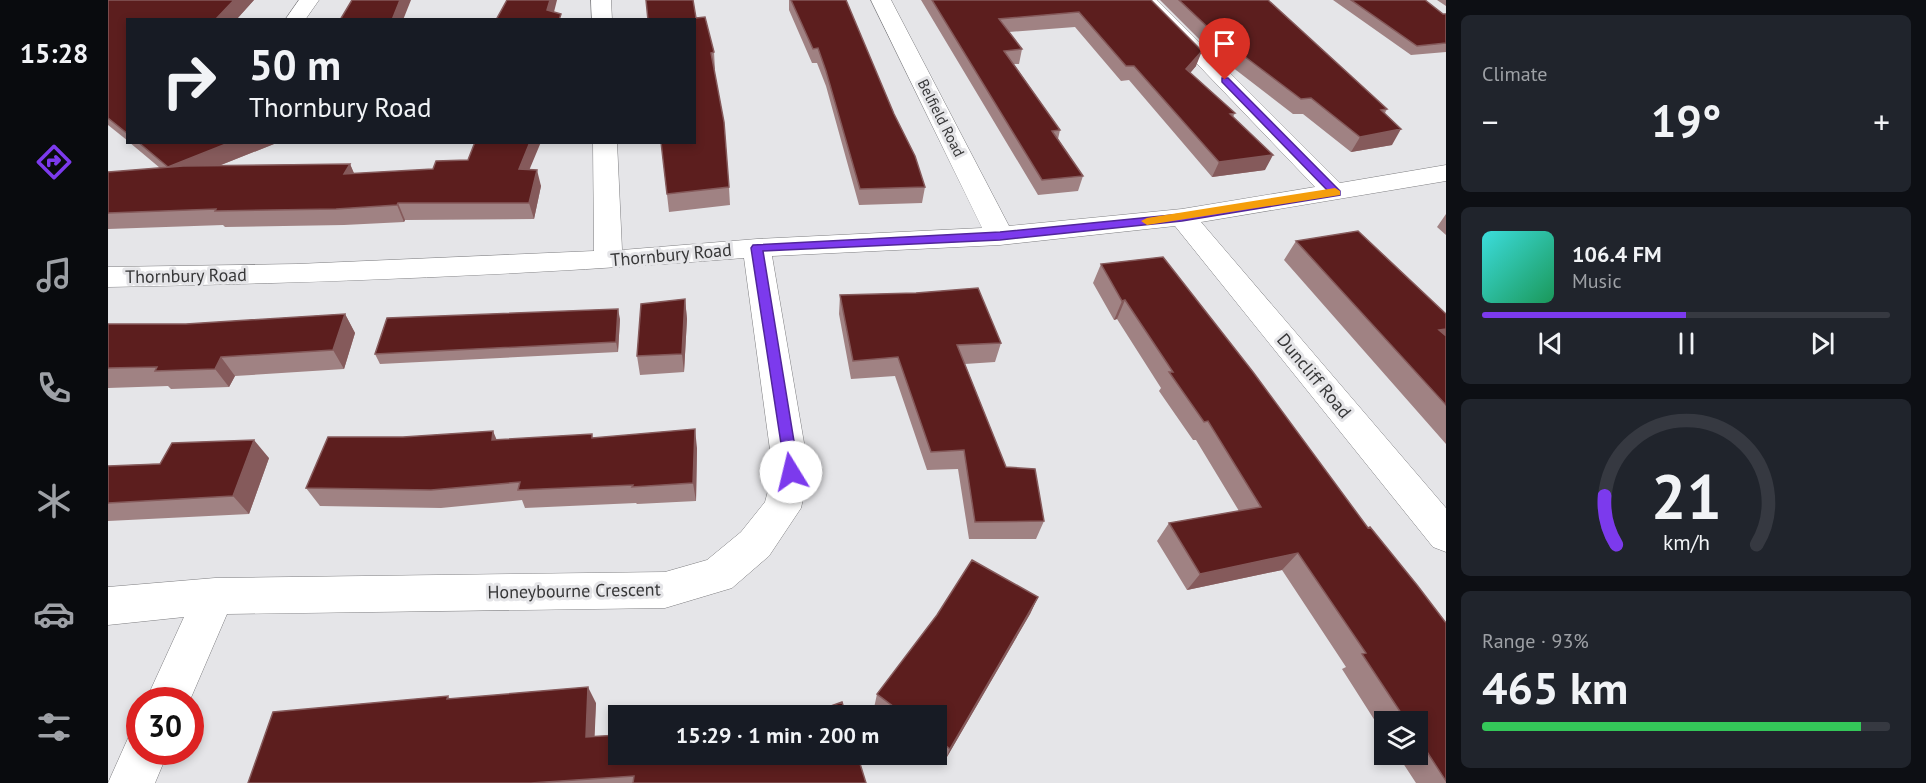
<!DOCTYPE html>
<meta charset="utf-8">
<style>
:root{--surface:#171b24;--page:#20242c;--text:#f1f3f6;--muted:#9ea1a6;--line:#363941;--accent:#7c3aed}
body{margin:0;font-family:"PT Sans",sans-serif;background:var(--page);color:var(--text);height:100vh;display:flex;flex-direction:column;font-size:22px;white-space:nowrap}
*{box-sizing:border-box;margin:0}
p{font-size:20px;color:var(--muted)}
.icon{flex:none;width:33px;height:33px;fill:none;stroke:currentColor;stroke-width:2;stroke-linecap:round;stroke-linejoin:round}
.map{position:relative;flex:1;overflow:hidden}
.drawer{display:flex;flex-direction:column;gap:15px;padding:15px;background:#0d0f14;width:480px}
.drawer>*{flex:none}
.top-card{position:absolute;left:18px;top:18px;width:570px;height:126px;border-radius:0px;box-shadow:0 3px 9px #0003;background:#171b24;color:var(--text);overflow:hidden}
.tools{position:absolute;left:1266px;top:711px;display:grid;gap:12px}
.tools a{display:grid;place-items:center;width:54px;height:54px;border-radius:0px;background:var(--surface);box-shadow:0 3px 9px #0003;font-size:30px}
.speed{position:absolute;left:18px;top:687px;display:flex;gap:12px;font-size:30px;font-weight:700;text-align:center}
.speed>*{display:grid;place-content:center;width:78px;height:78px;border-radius:50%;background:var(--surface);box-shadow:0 3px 9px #0003;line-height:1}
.speed .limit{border:9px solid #d22;background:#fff;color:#111}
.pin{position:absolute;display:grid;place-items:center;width:51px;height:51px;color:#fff;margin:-62px -26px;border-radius:50% 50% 50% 0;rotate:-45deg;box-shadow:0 0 6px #0007}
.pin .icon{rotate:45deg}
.me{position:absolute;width:66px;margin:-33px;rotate:351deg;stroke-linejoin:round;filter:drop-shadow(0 0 4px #0008)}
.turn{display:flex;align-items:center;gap:21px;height:126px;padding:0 24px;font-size:27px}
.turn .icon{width:78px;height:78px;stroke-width:2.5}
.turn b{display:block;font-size:42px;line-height:51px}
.big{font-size:45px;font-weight:700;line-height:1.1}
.drawer .card{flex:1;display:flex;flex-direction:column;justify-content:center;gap:9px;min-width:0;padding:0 21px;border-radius:9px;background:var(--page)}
.drawer .dial{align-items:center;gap:0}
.dial svg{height:156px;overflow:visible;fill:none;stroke:var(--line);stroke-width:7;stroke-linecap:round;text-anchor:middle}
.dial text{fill:var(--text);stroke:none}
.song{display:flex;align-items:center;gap:18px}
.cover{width:72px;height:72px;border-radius:9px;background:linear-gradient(135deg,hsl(180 70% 55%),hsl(150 70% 35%))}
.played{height:6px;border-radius:3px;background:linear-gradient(90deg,var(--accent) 50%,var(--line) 50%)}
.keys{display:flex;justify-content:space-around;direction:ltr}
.heat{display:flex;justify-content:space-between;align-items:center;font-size:33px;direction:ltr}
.charge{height:9px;border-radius:4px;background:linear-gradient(90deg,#34c759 93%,var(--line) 0)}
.trip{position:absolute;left:500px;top:705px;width:339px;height:60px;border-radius:0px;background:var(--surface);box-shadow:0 3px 9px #0003;font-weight:700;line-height:60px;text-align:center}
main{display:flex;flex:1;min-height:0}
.menu{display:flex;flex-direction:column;width:108px;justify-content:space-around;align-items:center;background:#090b0e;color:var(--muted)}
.menu .icon{width:42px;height:42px}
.menu .on{color:var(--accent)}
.menu b{font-size:27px;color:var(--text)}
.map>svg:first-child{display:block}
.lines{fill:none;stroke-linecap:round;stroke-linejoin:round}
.minor-casing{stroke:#7e7e81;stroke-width:1}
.minor{fill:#fff;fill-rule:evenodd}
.wall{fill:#a08283}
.shaded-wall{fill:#855a5b}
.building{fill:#5c1e1e;stroke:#855a5b;stroke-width:1.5}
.route{fill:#7c3aed;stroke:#51269a;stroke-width:1.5}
.slow{fill:#f59e0b}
.labels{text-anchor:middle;stroke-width:6;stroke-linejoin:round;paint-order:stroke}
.far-street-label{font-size:15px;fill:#373738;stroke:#e5e5e8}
.street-label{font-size:18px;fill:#373738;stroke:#e5e5e8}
</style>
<main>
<nav class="menu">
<b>15:28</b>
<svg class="icon on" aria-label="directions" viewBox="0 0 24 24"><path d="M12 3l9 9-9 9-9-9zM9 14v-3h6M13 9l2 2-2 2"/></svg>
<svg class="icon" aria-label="music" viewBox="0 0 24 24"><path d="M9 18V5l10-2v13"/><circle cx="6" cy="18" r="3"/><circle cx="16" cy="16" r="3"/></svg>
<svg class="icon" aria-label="phone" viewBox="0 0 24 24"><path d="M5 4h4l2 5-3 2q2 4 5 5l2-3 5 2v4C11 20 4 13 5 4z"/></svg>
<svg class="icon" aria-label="climate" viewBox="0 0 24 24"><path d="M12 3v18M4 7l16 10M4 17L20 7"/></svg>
<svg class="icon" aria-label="car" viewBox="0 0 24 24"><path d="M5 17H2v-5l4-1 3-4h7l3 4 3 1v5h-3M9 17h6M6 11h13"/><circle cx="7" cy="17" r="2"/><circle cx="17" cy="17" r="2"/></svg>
<svg class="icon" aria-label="filters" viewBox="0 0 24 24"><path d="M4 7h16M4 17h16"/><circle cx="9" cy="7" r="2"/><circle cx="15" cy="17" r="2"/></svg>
</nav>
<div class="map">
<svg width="1338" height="783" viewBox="0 0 1338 783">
<rect width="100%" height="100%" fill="#e5e5e8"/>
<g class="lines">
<g class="minor-casing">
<path id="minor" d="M 191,0 L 211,0 L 197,20 L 177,20 Z
M 483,0 L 503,0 L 504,20 L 484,20 Z
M 763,0 L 783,0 L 901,226 L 1074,209 L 1207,187 L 1028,0 L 1049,0 L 1232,183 L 1338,165 L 1338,181 L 1093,222 L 1338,508 L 1338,552 L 1325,547 L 1067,226 L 892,245 L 664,256 L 701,472 L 693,508 L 661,556 L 624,588 L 557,608 L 119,614 L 82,700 L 38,700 L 76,617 L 0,625 L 0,587 L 107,578 L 557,572 L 599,560 L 633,532 L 657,502 L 665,472 L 636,258 C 425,275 212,283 0,287 L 0,267 L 189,264 L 486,251 L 485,142 L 509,142 L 514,250 L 649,239 L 874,228 Z
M 32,732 L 32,752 L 60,752 L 47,783 L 0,783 L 21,736 Z"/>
</g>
<use href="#minor" class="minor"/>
</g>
<path class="wall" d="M 0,0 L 146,0 L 128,20 L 20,20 L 20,141 L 0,125 Z
M 681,0 L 738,0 L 817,187 L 814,203 L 751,205 L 718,86 L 709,63 L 704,63 L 681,10 Z
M 813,0 L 1043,0 L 1088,66 L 1082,73 L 1127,113 L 1125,117 L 1157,170 L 1104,177 L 1021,80 L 1013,81 L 967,27 L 901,32 L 914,49 L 911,64 L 906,64 L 952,130 L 950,139 L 975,176 L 970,191 L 930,195 Z
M 1052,0 L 1160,0 L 1279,109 L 1277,113 L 1284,145 L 1243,152 L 1195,114 L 1185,114 L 1102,50 Z
M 1225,0 L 1317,0 L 1335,14 L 1338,14 L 1338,52 L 1303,55 Z
M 1329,0 L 1338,0 L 1338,6 Z
M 588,18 L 606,52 L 607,69 L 606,69 L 621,187 L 622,205 L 561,212 L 553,142 Z
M 21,142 L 171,142 L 113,165 L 242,164 L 246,174 L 422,169 L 433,186 L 426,219 L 297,220 L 296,222 L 236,225 L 117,227 L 115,225 L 0,229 L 0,172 L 52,168 Z
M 1338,214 L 1338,235 L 1329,227 Z
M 1188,241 L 1338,314 L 1338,444 L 1176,260 Z
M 993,264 L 1260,528 L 1338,623 L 1338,783 L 1308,783 L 1289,754 L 1310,754 L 1310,722 L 1276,722 L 1276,735 L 1234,669 L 1238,667 L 1174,570 L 1079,590 L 1049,541 L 1061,523 L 1131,511 L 1088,440 L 1085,440 L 1051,391 L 1053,388 L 1009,319 L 1006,320 L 985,283 Z
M 732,295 L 893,343 L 887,362 L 857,364 L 898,467 L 936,521 L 928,539 L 861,539 L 850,469 L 819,470 L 787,376 L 743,379 L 731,314 Z
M 577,299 L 579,319 L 576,372 L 532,375 L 529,356 Z
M 237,314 L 247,333 L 236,369 L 127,376 L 121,387 L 63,389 L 60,386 L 0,388 L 0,324 L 78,324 Z
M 512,319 L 510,352 L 272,364 L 267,354 Z
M 485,438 L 589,448 L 588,501 L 529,504 L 528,503 L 417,508 L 414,500 L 333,508 L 212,506 L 198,488 L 389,440 Z
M 161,458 L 141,514 L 0,521 L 0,466 Z
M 930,597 L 922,614 L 836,762 L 826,754 L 828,754 L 828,716 L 775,716 L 766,708 L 769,694 Z
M 340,696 L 342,699 L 488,703 L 486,736 L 758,783 L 140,783 Z"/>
<path class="shaded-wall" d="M 126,0 L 146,0 L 128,20 L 107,20 Z
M 292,0 L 303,0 L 295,20 L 284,20 Z
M 442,0 L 449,0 L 444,20 L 439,10 Z
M 1094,51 L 1088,66 L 1073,84 L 1078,69 Z
M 1293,129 L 1284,145 L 1243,152 L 1252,137 Z
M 123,142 L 171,142 L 70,182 L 60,167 Z
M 422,142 L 433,142 L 415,185 L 411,169 Z
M 1165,155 L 1157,170 L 1104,177 L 1111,162 Z
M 242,164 L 249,180 L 236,174 Z
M 429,170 L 433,186 L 426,219 L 421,203 Z
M 290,203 L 297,220 L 296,222 L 289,205 Z
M 577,299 L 579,319 L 576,372 L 574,354 Z
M 1017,300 L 1009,319 L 1006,320 L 1014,301 Z
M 510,309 L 512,319 L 510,352 L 508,342 Z
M 237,314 L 247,333 L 236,369 L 225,350 Z
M 1338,329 L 1338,340 L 1331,330 Z
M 113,357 L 127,376 L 121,387 L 107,369 Z
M 587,429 L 589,448 L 588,501 L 585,483 Z
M 385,431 L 393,450 L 384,440 Z
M 146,440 L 161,458 L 141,514 L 125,496 Z
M 1190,553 L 1174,570 L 1079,590 L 1092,574 Z
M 930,597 L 922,614 L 836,762 L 842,749 Z
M 480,687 L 488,703 L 486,752 L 478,737 Z"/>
<path class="building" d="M 0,0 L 126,0 L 107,20 L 20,20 L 20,134 L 0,118 Z
M 244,0 L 292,0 L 284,20 L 232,20 Z
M 399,0 L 442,0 L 439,10 L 453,14 L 451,20 L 388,20 Z
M 538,0 L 585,0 L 588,18 L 597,17 L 606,52 L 603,53 L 616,122 L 621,187 L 559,194 L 553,142 L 586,142 L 586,20 L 540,20 Z
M 683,0 L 738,0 L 786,114 L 807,156 L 817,187 L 752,189 L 718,71 L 710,48 L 705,49 Z
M 824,0 L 1043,0 L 1094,51 L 1078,69 L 1127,113 L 1122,114 L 1165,155 L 1111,162 L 1026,66 L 1018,66 L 971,12 L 891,19 L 914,49 L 896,51 L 952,130 L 944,131 L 975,176 L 934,180 Z
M 1071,0 L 1160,0 L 1279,109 L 1273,110 L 1293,129 L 1252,137 L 1203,98 L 1193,99 L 1108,35 Z
M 1243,0 L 1317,0 L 1335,14 L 1338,14 L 1338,43 L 1309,46 Z
M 30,142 L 123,142 L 60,167 Z
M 367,142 L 422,142 L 411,169 L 429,170 L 421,203 L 290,203 L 289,205 L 228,209 L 107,211 L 108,209 L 0,213 L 0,172 L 75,166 L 242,164 L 236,174 L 325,169 L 328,161 L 360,160 Z
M 1250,231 L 1338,314 L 1338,329 L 1331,330 L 1338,336 L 1338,405 L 1188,241 Z
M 1055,257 L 1145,372 L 1260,528 L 1262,527 L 1309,585 L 1338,623 L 1338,781 L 1310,738 L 1310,722 L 1299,722 L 1254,654 L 1258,653 L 1190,553 L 1092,574 L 1061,523 L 1153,507 L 1100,421 L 1096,422 L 1061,372 L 1065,372 L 1017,300 L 1014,301 L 993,264 Z
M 870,288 L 893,343 L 849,345 L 898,467 L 927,469 L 936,521 L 867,522 L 856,450 L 823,452 L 790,357 L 745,361 L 732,295 L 808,293 Z
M 577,299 L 574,354 L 529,356 L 533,304 Z
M 510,309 L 508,342 L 267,354 L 279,318 Z
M 237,314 L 225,350 L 113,357 L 107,369 L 47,371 L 49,367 L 0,368 L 0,324 L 78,324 Z
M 587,429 L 585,483 L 524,487 L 525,485 L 410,490 L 412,482 L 323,490 L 198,488 L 220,437 L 295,437 L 385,431 L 384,440 L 484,434 L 484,438 Z
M 146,440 L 125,496 L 0,503 L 0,466 L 52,464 L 64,443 Z
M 864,560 L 930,597 L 842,749 L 828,738 L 828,716 L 798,716 L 769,694 L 829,615 Z
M 480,687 L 478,737 L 510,735 L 510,754 L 749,754 L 758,783 L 525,783 L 526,776 L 423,783 L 140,783 L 165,712 L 340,696 L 339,699 Z
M 734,702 L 738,716 L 695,716 Z"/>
<path class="route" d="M 1114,78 L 1120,78 L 1232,191 L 1232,195 L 1074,221 L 892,240 L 655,251 L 691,472 L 689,476 L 678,476 L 643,248 L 645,245 L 892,232 L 1074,214 L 1220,191 L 1114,82 Z"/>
<path class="slow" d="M 1227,188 L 1232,191 L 1232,195 L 1039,225 L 1033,221 L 1039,218 Z"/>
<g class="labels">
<g class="far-street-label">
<text transform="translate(833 118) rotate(63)" y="5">Belfield Road</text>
</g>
<g class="street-label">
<text transform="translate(563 255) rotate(-5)" y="6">Thornbury Road</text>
<text transform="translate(78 276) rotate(-1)" y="6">Thornbury Road</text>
<text transform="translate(1206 376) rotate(50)" y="6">Duncliff Road</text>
<text transform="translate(466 591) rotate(-1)" y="6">Honeybourne Crescent</text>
</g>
</g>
</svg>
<div class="tools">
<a><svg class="icon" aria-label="layers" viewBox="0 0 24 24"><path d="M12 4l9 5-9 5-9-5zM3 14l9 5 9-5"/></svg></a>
</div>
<div class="speed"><div class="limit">30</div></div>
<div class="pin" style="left:1117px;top:80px;background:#d93025"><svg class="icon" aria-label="arrive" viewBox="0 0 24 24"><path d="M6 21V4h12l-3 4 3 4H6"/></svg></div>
<svg class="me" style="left:683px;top:472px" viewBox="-20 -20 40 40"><circle r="19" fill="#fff"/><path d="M0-13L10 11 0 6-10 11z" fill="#7c3aed"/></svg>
<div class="trip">15:29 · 1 min · 200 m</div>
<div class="top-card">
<div class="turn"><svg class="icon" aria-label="right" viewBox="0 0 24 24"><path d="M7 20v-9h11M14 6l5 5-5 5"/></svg><div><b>50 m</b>Thornbury Road</div></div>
</div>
</div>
<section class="drawer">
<div class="card"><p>Climate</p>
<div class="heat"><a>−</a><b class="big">19°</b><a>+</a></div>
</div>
<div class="card">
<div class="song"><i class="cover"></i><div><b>106.4 FM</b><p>Music</p></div></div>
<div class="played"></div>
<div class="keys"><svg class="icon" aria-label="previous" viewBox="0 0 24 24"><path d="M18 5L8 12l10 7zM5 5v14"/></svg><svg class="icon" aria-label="pause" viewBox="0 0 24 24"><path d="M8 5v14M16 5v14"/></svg><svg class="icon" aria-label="next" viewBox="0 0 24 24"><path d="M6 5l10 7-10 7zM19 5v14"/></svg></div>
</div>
<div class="card dial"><svg viewBox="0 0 100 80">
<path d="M14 69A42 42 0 1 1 86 69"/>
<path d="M14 69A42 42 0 0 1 8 44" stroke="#7c3aed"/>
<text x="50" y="56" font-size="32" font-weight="700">21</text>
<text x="50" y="72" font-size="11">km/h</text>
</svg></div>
<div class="card"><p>Range · 93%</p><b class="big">465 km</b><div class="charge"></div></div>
</section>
</main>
